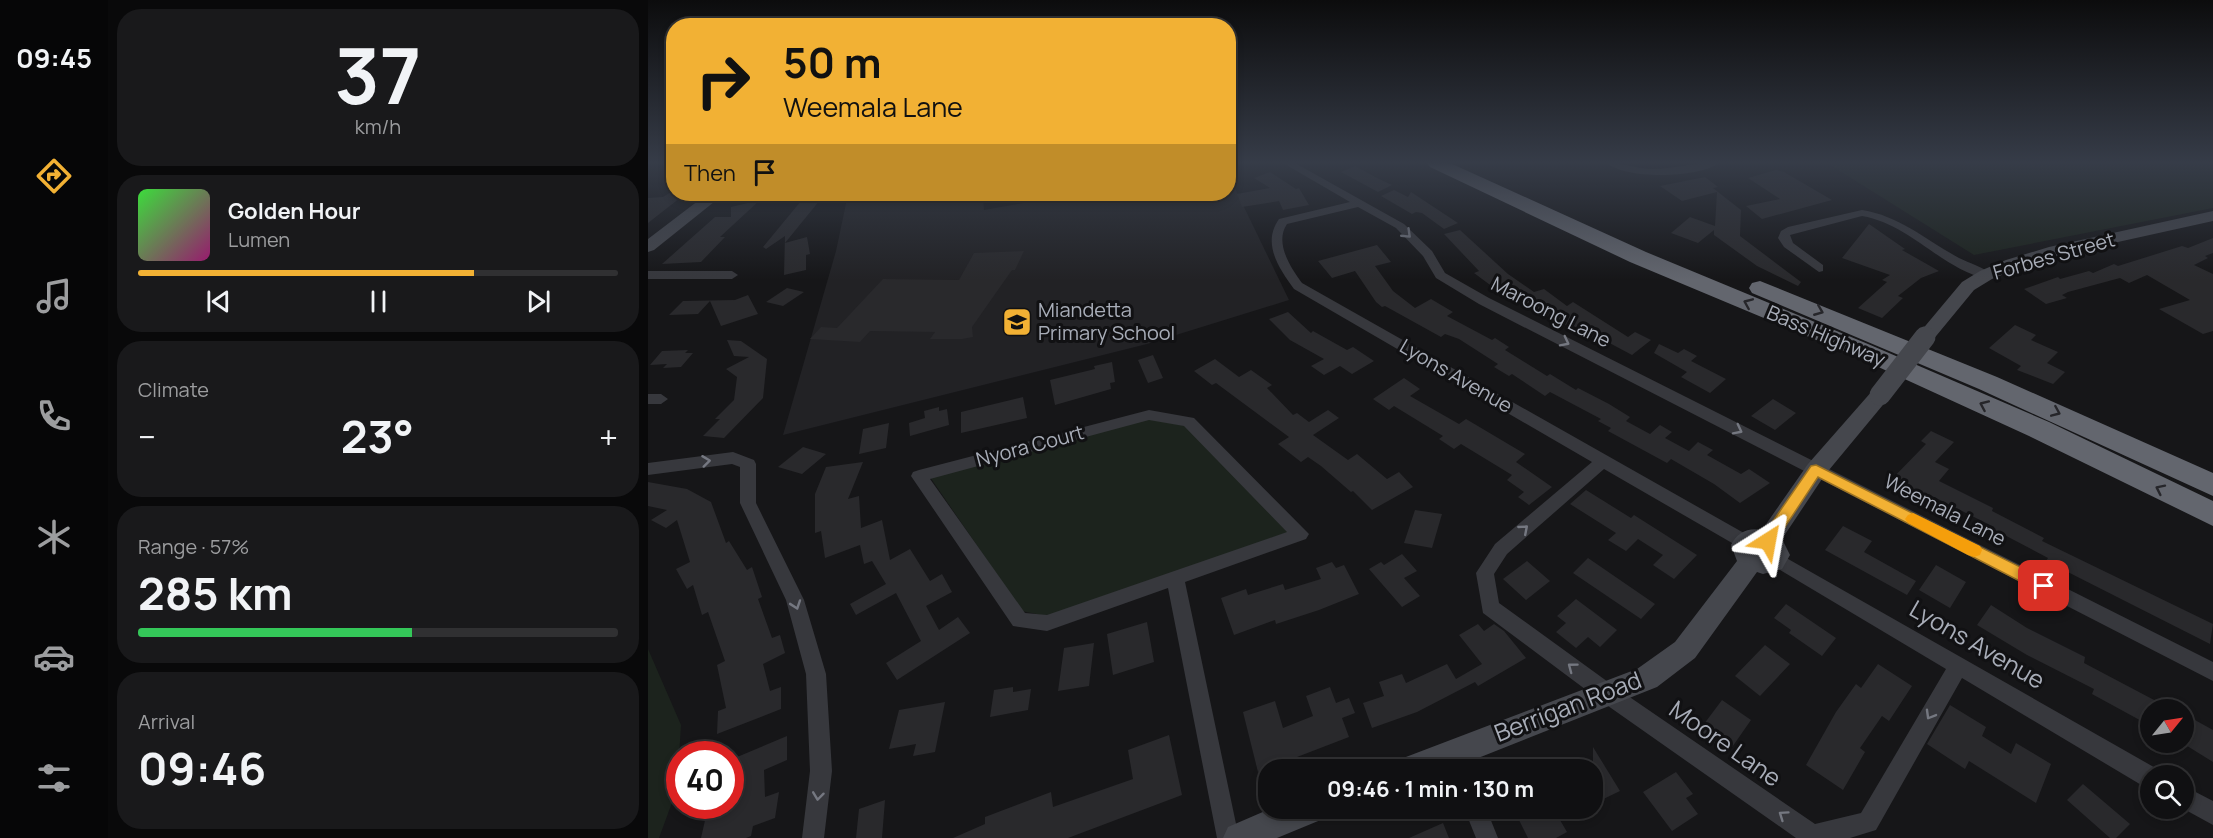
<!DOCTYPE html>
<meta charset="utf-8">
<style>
:root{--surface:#101012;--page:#19191b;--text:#f1f3f6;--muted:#9c9d9f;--line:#303032;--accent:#f2b134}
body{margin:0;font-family:Manrope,sans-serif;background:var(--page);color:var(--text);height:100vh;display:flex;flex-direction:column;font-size:22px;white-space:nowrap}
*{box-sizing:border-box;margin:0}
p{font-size:20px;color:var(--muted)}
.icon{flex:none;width:33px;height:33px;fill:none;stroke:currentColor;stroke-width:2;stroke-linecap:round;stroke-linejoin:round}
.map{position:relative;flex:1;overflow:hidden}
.side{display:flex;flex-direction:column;gap:9px;padding:9px;background:#09090a;width:540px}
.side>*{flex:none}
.guide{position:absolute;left:18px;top:18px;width:570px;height:183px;border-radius:24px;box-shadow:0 3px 9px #0003,0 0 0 2px var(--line);background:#f2b134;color:#111;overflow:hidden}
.needle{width:39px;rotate:60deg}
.fabs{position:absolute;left:1492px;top:699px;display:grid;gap:12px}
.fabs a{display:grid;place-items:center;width:54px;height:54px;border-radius:50%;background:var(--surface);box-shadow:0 3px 9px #0003,0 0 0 2px var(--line);font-size:30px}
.speed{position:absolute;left:18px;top:741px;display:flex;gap:12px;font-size:30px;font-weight:700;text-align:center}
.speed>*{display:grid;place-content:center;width:78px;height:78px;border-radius:50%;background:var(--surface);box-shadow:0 3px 9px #0003,0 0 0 2px var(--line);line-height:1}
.speed .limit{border:9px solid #d22;background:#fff;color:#111}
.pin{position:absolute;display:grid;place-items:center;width:51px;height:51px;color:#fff;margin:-26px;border-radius:12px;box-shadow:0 3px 9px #0006}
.me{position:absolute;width:66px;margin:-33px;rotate:34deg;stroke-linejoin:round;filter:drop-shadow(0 0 4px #0008)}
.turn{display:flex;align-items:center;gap:21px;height:126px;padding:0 18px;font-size:27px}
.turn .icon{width:78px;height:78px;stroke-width:2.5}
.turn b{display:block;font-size:42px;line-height:51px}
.then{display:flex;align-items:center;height:57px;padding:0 18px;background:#0003;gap:12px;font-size:22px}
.big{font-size:45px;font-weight:700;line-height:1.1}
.side .widget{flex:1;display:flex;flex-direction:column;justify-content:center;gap:9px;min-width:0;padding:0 21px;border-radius:24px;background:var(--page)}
.side .dial{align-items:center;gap:0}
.dial b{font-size:78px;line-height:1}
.song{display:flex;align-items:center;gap:18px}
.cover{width:72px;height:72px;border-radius:9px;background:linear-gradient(135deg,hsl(120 70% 55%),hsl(320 70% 35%))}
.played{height:6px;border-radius:3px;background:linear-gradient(90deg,var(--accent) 70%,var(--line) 70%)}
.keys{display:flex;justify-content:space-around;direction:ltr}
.heat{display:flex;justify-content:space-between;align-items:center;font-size:33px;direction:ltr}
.charge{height:9px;border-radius:4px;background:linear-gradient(90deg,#34c759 57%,var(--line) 0)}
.trip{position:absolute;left:610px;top:759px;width:345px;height:60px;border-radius:24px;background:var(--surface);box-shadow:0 3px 9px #0003,0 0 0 2px var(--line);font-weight:700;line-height:60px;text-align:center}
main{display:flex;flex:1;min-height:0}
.tabs{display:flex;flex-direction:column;width:108px;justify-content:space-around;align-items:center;background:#060607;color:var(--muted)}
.tabs .icon{width:42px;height:42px}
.tabs .on{color:var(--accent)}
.tabs b{font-size:27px;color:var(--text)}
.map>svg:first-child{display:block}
.built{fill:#222225}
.green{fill:#1c231d}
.building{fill:#29292c}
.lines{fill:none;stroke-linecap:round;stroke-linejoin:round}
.street{fill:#37383d;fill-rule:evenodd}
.secondary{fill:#45474d;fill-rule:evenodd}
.highway{fill:#63666e;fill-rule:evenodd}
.secondary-bridge{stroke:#45474d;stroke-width:21}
.oneway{stroke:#757881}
.oneway2{stroke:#26262a}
.route{fill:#f2b134;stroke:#9d7322;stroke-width:1.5}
.slow{fill:#f59e0b}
.labels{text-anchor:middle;stroke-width:6;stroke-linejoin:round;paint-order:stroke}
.street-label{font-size:20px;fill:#a8adb8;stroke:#111113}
.poi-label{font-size:20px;fill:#a8adb8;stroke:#111113;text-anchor:start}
.near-street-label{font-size:24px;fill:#a8adb8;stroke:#111113}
</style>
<main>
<nav class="tabs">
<b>09:45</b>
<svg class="icon on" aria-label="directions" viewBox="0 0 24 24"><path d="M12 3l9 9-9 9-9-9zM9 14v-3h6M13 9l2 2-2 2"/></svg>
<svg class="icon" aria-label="music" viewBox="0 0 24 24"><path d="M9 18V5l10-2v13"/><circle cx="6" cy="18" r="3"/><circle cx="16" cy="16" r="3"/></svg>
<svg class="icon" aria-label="phone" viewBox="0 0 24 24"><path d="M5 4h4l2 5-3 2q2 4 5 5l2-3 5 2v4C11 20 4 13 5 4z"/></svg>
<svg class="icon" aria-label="climate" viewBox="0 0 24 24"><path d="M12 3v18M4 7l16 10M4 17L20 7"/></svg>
<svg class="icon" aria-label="car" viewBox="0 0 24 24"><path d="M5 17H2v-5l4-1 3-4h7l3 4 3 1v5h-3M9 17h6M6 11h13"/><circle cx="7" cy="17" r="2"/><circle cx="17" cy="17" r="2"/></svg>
<svg class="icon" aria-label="filters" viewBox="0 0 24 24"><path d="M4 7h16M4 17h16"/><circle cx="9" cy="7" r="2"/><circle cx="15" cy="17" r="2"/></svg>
</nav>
<section class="side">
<div class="widget dial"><b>37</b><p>km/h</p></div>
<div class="widget">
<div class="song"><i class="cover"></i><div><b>Golden Hour</b><p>Lumen</p></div></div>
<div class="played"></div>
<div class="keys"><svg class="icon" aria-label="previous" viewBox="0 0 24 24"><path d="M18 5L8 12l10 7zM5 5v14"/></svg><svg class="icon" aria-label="pause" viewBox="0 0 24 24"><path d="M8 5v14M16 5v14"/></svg><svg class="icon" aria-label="next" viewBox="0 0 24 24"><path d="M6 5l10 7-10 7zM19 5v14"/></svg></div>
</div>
<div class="widget"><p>Climate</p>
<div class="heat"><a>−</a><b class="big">23°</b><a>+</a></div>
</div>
<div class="widget"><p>Range · 57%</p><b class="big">285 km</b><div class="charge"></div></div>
<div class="widget"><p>Arrival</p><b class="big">09:46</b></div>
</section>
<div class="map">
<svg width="1565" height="838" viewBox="0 0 1565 838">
<rect width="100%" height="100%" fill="#161618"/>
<path class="built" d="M 581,176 L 641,300 L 499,344 L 135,435 L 188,251 L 200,194 L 335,194 L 336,210 L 425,194 L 580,194 Z"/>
<path class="green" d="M 1179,163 L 1565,163 L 1565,208 L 1326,255 Z
M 499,419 L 539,426 L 640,532 L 402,617 L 374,611 L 282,477 Z
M 0,649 L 33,725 L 29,789 L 11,838 L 0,838 Z"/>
<path class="building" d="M 707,166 L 729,178 L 744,185 L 730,192 L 693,172 Z
M 1128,170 L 1136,172 L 1184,200 L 1114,219 L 1098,206 L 1132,199 L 1100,178 Z
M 622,172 L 648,189 L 651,188 L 661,205 L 635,210 L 631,201 L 594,207 L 589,194 L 622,188 L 606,178 Z
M 1057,177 L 1070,187 L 1065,188 L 1093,210 L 1092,236 L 1153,282 L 1150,286 L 1109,266 L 1066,235 L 1066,230 L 1050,243 L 1023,233 L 1042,217 L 1067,226 L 1069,192 L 1034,201 L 1012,186 Z
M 26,190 L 26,194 L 37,194 L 0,223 L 0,198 L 15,197 Z
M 746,190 L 760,197 L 763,192 L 810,223 L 796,229 L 774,213 L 768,212 L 764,214 L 733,196 Z
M 112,200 L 72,237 L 77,237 L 53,262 L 14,264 L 67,217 L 83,217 L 83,207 Z
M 172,200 L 137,243 L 159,237 L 162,254 L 158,255 L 158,270 L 136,275 L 137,236 L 118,249 L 115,247 L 153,201 Z
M 1221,224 L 1257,249 L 1254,250 L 1291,271 L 1273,278 L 1250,296 L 1255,298 L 1234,318 L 1210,308 L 1239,282 L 1234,280 L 1242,275 L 1194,258 Z
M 812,230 L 860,274 L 886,292 L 896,289 L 919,306 L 925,302 L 980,337 L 987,332 L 1003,340 L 984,355 L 954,339 L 949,342 L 926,326 L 924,328 L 888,311 L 868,295 L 861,299 L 826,273 L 831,271 L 796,234 Z
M 1565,238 L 1565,253 L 1557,256 L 1560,258 L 1546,265 L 1565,274 L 1565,331 L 1555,334 L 1511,309 L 1542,300 L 1499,275 L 1481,283 L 1472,278 L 1420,292 L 1414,295 L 1419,298 L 1398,304 L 1376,289 L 1410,277 L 1412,279 L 1441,271 L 1445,273 L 1466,264 L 1470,266 L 1534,246 L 1540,248 Z
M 729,245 L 743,262 L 727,266 L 745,291 L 767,308 L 783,299 L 805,312 L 799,316 L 844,340 L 847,338 L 861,347 L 857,350 L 899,376 L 902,374 L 928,390 L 930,388 L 961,404 L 982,417 L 978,421 L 1002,434 L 1012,425 L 1024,432 L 1017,438 L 1041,451 L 1050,442 L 1065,450 L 1059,455 L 1093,474 L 1101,469 L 1122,483 L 1092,503 L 1066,484 L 1023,459 L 1019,463 L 960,431 L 963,428 L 950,421 L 953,419 L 902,392 L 897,396 L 864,374 L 861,376 L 846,367 L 850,364 L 811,339 L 797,334 L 793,337 L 737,306 L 734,307 L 728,302 L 707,271 L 684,278 L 670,261 Z
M 376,251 L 367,270 L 364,270 L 324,327 L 325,337 L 314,339 L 282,339 L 287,332 L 222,331 L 212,342 L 162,339 L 173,327 L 189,328 L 235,279 L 311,280 L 326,253 Z
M 139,288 L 156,292 L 135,306 L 118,302 Z
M 100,295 L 110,314 L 73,326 L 62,301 L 50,314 L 21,315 L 35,301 L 87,300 Z
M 640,312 L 663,333 L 665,331 L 699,350 L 705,347 L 726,361 L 704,374 L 692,366 L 676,375 L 663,366 L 676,359 L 642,340 L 621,319 Z
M 1367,325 L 1388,335 L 1383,340 L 1410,352 L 1399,363 L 1417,372 L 1405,384 L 1369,370 L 1373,366 L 1341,348 Z
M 79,340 L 93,341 L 119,359 L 115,398 L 76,438 L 55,436 L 72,419 L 67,419 L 86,400 L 89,377 L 78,369 L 101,357 L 86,356 Z
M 1011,344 L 1030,353 L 1036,349 L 1049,356 L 1043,361 L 1078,379 L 1062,393 L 1033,377 L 1039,372 L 1006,353 Z
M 40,350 L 37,353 L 45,353 L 33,367 L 15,368 L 19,364 L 2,365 L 14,351 Z
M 505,355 L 515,378 L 500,383 L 490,360 Z
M 567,359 L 591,377 L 603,370 L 624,385 L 619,388 L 645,415 L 649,413 L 661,422 L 680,410 L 691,418 L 665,435 L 700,460 L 709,454 L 739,479 L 751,472 L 765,487 L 724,510 L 705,491 L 703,492 L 673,466 L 660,457 L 653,462 L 630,444 L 641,437 L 568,383 L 564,385 L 546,371 Z
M 464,362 L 467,382 L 462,383 L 463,389 L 407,405 L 402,380 L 447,369 L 446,366 Z
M 756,378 L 772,389 L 762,396 L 811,424 L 818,419 L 877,454 L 868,462 L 904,487 L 881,505 L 870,497 L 876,492 L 859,480 L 864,475 L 813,444 L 806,449 L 791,439 L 795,436 L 746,406 L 741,410 L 725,399 Z
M 375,397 L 379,418 L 313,433 L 313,412 Z
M 1125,399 L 1148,413 L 1127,430 L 1103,416 Z
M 291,407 L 291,411 L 299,409 L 301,425 L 262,436 L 261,423 L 277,418 L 276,411 Z
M 241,423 L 238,448 L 211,454 L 215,429 Z
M 1283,431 L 1306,442 L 1287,462 L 1301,469 L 1291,481 L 1345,508 L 1344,511 L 1396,538 L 1394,541 L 1565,624 L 1562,644 L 1398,561 L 1400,558 L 1345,529 L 1346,527 L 1282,495 L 1273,503 L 1240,483 L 1278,444 L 1273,441 Z
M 155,447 L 178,454 L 154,474 L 130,467 Z
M 215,462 L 200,499 L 211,496 L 213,528 L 234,520 L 242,560 L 262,549 L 282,581 L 294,574 L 304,592 L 278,606 L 291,630 L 310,617 L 322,633 L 249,680 L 238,663 L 273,641 L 248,593 L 208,615 L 202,604 L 238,584 L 224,561 L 216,564 L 212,545 L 177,558 L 173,531 L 167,533 L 167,494 L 178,467 Z
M 0,482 L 39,489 L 63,502 L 78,543 L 81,541 L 99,570 L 104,567 L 114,597 L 110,599 L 124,638 L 132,635 L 137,653 L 115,664 L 122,691 L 133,687 L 133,709 L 69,734 L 70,711 L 78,708 L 69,665 L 77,661 L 60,612 L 54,615 L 45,585 L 39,589 L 28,569 L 42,562 L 29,520 L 18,528 L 3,520 L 19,510 L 0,506 Z
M 938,490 L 983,518 L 986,515 L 1049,555 L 1026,579 L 1005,565 L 1015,555 L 990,539 L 978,551 L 960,540 L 968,533 L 922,504 Z
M 767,510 L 794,514 L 784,548 L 756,543 Z
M 1195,526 L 1224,541 L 1216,552 L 1268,581 L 1259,595 L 1177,550 Z
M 754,554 L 769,571 L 756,578 L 772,596 L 754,607 L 721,569 L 733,562 L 736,565 Z
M 940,558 L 1007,604 L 993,619 L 925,573 Z
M 879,561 L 902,581 L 878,600 L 855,579 Z
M 684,562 L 688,568 L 696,565 L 711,594 L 671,610 L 628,624 L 627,620 L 586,635 L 573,598 L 598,589 L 600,595 L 635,584 L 637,590 L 673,579 L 668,568 Z
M 1288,565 L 1318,582 L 1302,608 L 1271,590 Z
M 928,599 L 969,630 L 952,647 L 940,637 L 928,648 L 908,632 L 918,623 L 909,616 Z
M 1138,604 L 1188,638 L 1174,656 L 1141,633 L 1143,630 L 1126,618 Z
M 1343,605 L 1379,628 L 1437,657 L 1436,663 L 1525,710 L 1503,710 L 1499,724 L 1444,694 L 1446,689 L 1379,655 L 1329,625 Z
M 499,622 L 506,662 L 465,675 L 459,634 Z
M 830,624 L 836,631 L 846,624 L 856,631 L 878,658 L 830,686 L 827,682 L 769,712 L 724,728 L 715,703 L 736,696 L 731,682 L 754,674 L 758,683 L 799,664 L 808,679 L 834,664 L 811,635 Z
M 446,643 L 441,686 L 410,691 L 416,648 Z
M 1117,645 L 1142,664 L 1112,696 L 1087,676 Z
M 1230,664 L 1264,686 L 1241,721 L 1234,716 L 1212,748 L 1217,752 L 1195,790 L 1158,765 L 1188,712 L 1208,684 L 1213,688 Z
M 365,687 L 365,692 L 383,689 L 380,710 L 342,717 L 346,690 Z
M 682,687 L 688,703 L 701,698 L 707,713 L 694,718 L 701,737 L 610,772 L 595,712 L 627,701 L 635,728 L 665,716 L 658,696 Z
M 1074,700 L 1103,720 L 1080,753 L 1050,732 Z
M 297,702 L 287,752 L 265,756 L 268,744 L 241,749 L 251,710 Z
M 1302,705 L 1338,727 L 1334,736 L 1363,754 L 1368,743 L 1403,764 L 1388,803 L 1321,761 L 1317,769 L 1279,744 Z
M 1536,714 L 1565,730 L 1565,762 L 1536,744 Z
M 521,735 L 534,795 L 420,838 L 305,838 L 337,824 L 337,817 L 403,792 L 405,807 L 485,779 L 480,750 Z
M 139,736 L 139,760 L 116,770 L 117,797 L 131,792 L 127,818 L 105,826 L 103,836 L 98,838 L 53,838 L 58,816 L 82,808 L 82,760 Z
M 945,747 L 972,791 L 945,804 Z
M 1028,772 L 1045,794 L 1038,798 L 1050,814 L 1024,831 L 995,792 Z
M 1435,784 L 1482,824 L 1468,838 L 1462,838 L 1419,800 Z
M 237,800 L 234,838 L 208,838 L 211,809 Z
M 865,808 L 935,808 L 912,820 L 919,832 L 908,838 L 880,838 Z
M 795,823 L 801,838 L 761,838 Z"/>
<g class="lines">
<path class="street" d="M 635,163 L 647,163 L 756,224 L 784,251 L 797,273 L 841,298 L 1565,662 L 1565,681 L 831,304 L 788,278 L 775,256 L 748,228 L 710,207 L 639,224 C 626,243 643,268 654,283 L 1103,537 L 1106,542 L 1103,547 L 1097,549 L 1091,547 L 956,469 L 859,554 L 846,574 L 851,603 L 967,687 L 1167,824 L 1213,813 L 1298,669 L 1122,564 L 1119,559 L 1122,554 L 1128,552 L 1511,770 L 1513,776 L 1503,776 L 1503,789 L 1495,786 L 1314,678 L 1228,830 L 1202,838 L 1148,838 L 953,701 L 835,613 L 828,573 L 847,544 L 944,462 L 646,289 C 630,267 614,243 631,219 L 702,202 Z
M 959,163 C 974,162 989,169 1005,169 C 1028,169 1049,161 1071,163 C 1051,178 979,180 959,163 Z
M 1214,210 C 1252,216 1278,240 1311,258 C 1321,263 1336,267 1344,275 L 1338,279 C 1292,267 1261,224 1214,216 L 1142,235 L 1145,243 L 1175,265 L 1175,271 L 1171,272 L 1136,247 L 1130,238 L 1133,231 L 1140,227 Z
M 0,271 L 84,271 L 90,275 L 84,279 L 0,279 Z
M 0,394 L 13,394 L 20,399 L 13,404 L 0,404 Z
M 501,410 L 546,418 L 661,534 L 658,539 L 537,582 L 591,838 L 569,838 L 520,588 L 399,631 L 365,626 L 263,476 L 265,472 L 271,470 ZM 501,420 L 536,426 L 639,532 L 399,615 L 377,613 L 282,479 Z
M 85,452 L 106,460 L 108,464 L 108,503 L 156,600 L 178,674 L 184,771 L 176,838 L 154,838 L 162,771 L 158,674 L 138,600 L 92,503 L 92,467 L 84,464 L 0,475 L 0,463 Z
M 1536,786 L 1565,801 L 1565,825 L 1534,808 Z
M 816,808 L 838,808 L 850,838 L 828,838 Z"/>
<path class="secondary" d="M 59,194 L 76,194 L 6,250 L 0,252 L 0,239 Z
M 1565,211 L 1565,221 L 1411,255 L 1370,268 L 1344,279 L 1326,290 L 1284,341 L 1270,341 L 1268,337 L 1314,282 L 1332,271 L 1358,260 L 1401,247 Z
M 1232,388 L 1239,390 L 1242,395 L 1239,400 L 1176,476 L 1134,539 L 1142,555 L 1134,569 L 1115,574 L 1109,572 L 1047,658 L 1009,687 L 800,770 L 746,770 L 750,760 L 989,669 L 1027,642 L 1089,561 L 1083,545 C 1089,532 1101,527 1114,530 L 1160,464 L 1225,390 ZM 1108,548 L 1117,554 L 1109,551 Z
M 624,808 L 679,808 L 675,819 L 629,838 L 575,838 L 580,827 Z"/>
<path class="highway" d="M 779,163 L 802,163 L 998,252 L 1220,344 L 1401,422 L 1565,501 L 1565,526 L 1381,436 L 1202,354 L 982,262 L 782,167 Z
M 1112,281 L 1349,377 L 1565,473 L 1565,496 L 1331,389 L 1104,293 L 1101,288 L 1104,283 Z"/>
<path class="secondary-bridge" d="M 1232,395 L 1277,337"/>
</g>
<defs><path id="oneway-chevron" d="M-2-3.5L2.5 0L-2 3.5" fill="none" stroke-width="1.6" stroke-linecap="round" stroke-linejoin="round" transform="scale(1.5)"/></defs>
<g class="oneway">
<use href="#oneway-chevron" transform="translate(759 234) rotate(44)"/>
<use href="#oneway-chevron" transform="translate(917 342) rotate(27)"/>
<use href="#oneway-chevron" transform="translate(1090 430) rotate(27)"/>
<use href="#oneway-chevron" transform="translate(58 461) rotate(-7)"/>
<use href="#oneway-chevron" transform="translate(876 529) rotate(-41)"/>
<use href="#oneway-chevron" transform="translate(148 605) rotate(71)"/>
<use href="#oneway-chevron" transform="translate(924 667) rotate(-143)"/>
<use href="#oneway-chevron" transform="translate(1282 715) rotate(120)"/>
<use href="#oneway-chevron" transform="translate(170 796) rotate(97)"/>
<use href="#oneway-chevron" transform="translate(1135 815) rotate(-145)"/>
</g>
<g class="oneway2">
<use href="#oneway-chevron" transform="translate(1100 303) rotate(-157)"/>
<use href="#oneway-chevron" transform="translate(1171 311) rotate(22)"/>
<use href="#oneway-chevron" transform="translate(1336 405) rotate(-156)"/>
<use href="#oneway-chevron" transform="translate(1408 412) rotate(23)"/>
<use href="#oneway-chevron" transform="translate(1512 489) rotate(-154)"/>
</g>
<linearGradient id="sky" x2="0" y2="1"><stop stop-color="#0c0c0d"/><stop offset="0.58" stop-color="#363c48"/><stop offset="1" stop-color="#363c48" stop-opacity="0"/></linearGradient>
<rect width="1565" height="280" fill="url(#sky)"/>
<path class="route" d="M 1168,465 L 1402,582 L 1405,586 L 1402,591 L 1396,593 L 1391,591 L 1170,477 L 1125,545 L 1120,547 L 1114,545 L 1112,541 L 1114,537 L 1163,466 Z"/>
<path class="slow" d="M 1265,513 L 1332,546 L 1334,550 L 1332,555 L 1326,557 L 1320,555 L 1260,523 L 1257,519 L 1260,515 Z"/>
<defs>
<g id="school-square" transform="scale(1.5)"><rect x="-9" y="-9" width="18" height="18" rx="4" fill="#f2b134" stroke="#111113"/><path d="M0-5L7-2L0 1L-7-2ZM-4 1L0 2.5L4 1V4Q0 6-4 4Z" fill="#111"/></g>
</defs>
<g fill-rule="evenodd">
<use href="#school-square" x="369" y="322"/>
</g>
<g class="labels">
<g class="street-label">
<text transform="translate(1406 256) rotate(-16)" y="7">Forbes Street</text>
<text transform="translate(903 312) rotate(27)" y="7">Maroong Lane</text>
<text transform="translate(1178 336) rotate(23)" y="7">Bass Highway</text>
<text transform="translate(808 376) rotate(30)" y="7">Lyons Avenue</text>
<text transform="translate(382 446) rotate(-15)" y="7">Nyora Court</text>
<text transform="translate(1297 510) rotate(27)" y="7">Weemala Lane</text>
</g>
<g class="poi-label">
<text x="390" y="317">Miandetta<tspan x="390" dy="23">Primary School</tspan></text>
</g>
<g class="near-street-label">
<text transform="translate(1329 645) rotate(30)" y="8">Lyons Avenue</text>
<text transform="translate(920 707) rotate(-21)" y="8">Berrigan Road</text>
<text transform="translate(1077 744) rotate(35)" y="8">Moore Lane</text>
</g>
</g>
</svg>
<div class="fabs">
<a><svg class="needle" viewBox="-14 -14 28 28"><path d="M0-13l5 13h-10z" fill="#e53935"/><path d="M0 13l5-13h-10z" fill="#9c9d9f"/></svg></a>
<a><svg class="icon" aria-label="search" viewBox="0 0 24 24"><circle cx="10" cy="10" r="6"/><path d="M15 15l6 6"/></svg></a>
</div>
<div class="speed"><div class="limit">40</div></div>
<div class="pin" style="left:1396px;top:586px;background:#d93025"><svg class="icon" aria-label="arrive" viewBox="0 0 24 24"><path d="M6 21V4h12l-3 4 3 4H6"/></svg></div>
<svg class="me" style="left:1120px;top:541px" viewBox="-20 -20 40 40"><path d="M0-17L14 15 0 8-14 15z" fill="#f2b134" stroke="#fff" stroke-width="4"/></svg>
<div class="trip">09:46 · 1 min · 130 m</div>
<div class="guide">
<div class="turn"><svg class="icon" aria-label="right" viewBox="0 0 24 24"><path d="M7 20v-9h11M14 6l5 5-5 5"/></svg><div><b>50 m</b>Weemala Lane</div></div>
<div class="then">Then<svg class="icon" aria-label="arrive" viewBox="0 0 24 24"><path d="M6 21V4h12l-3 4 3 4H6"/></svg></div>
</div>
</div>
</main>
